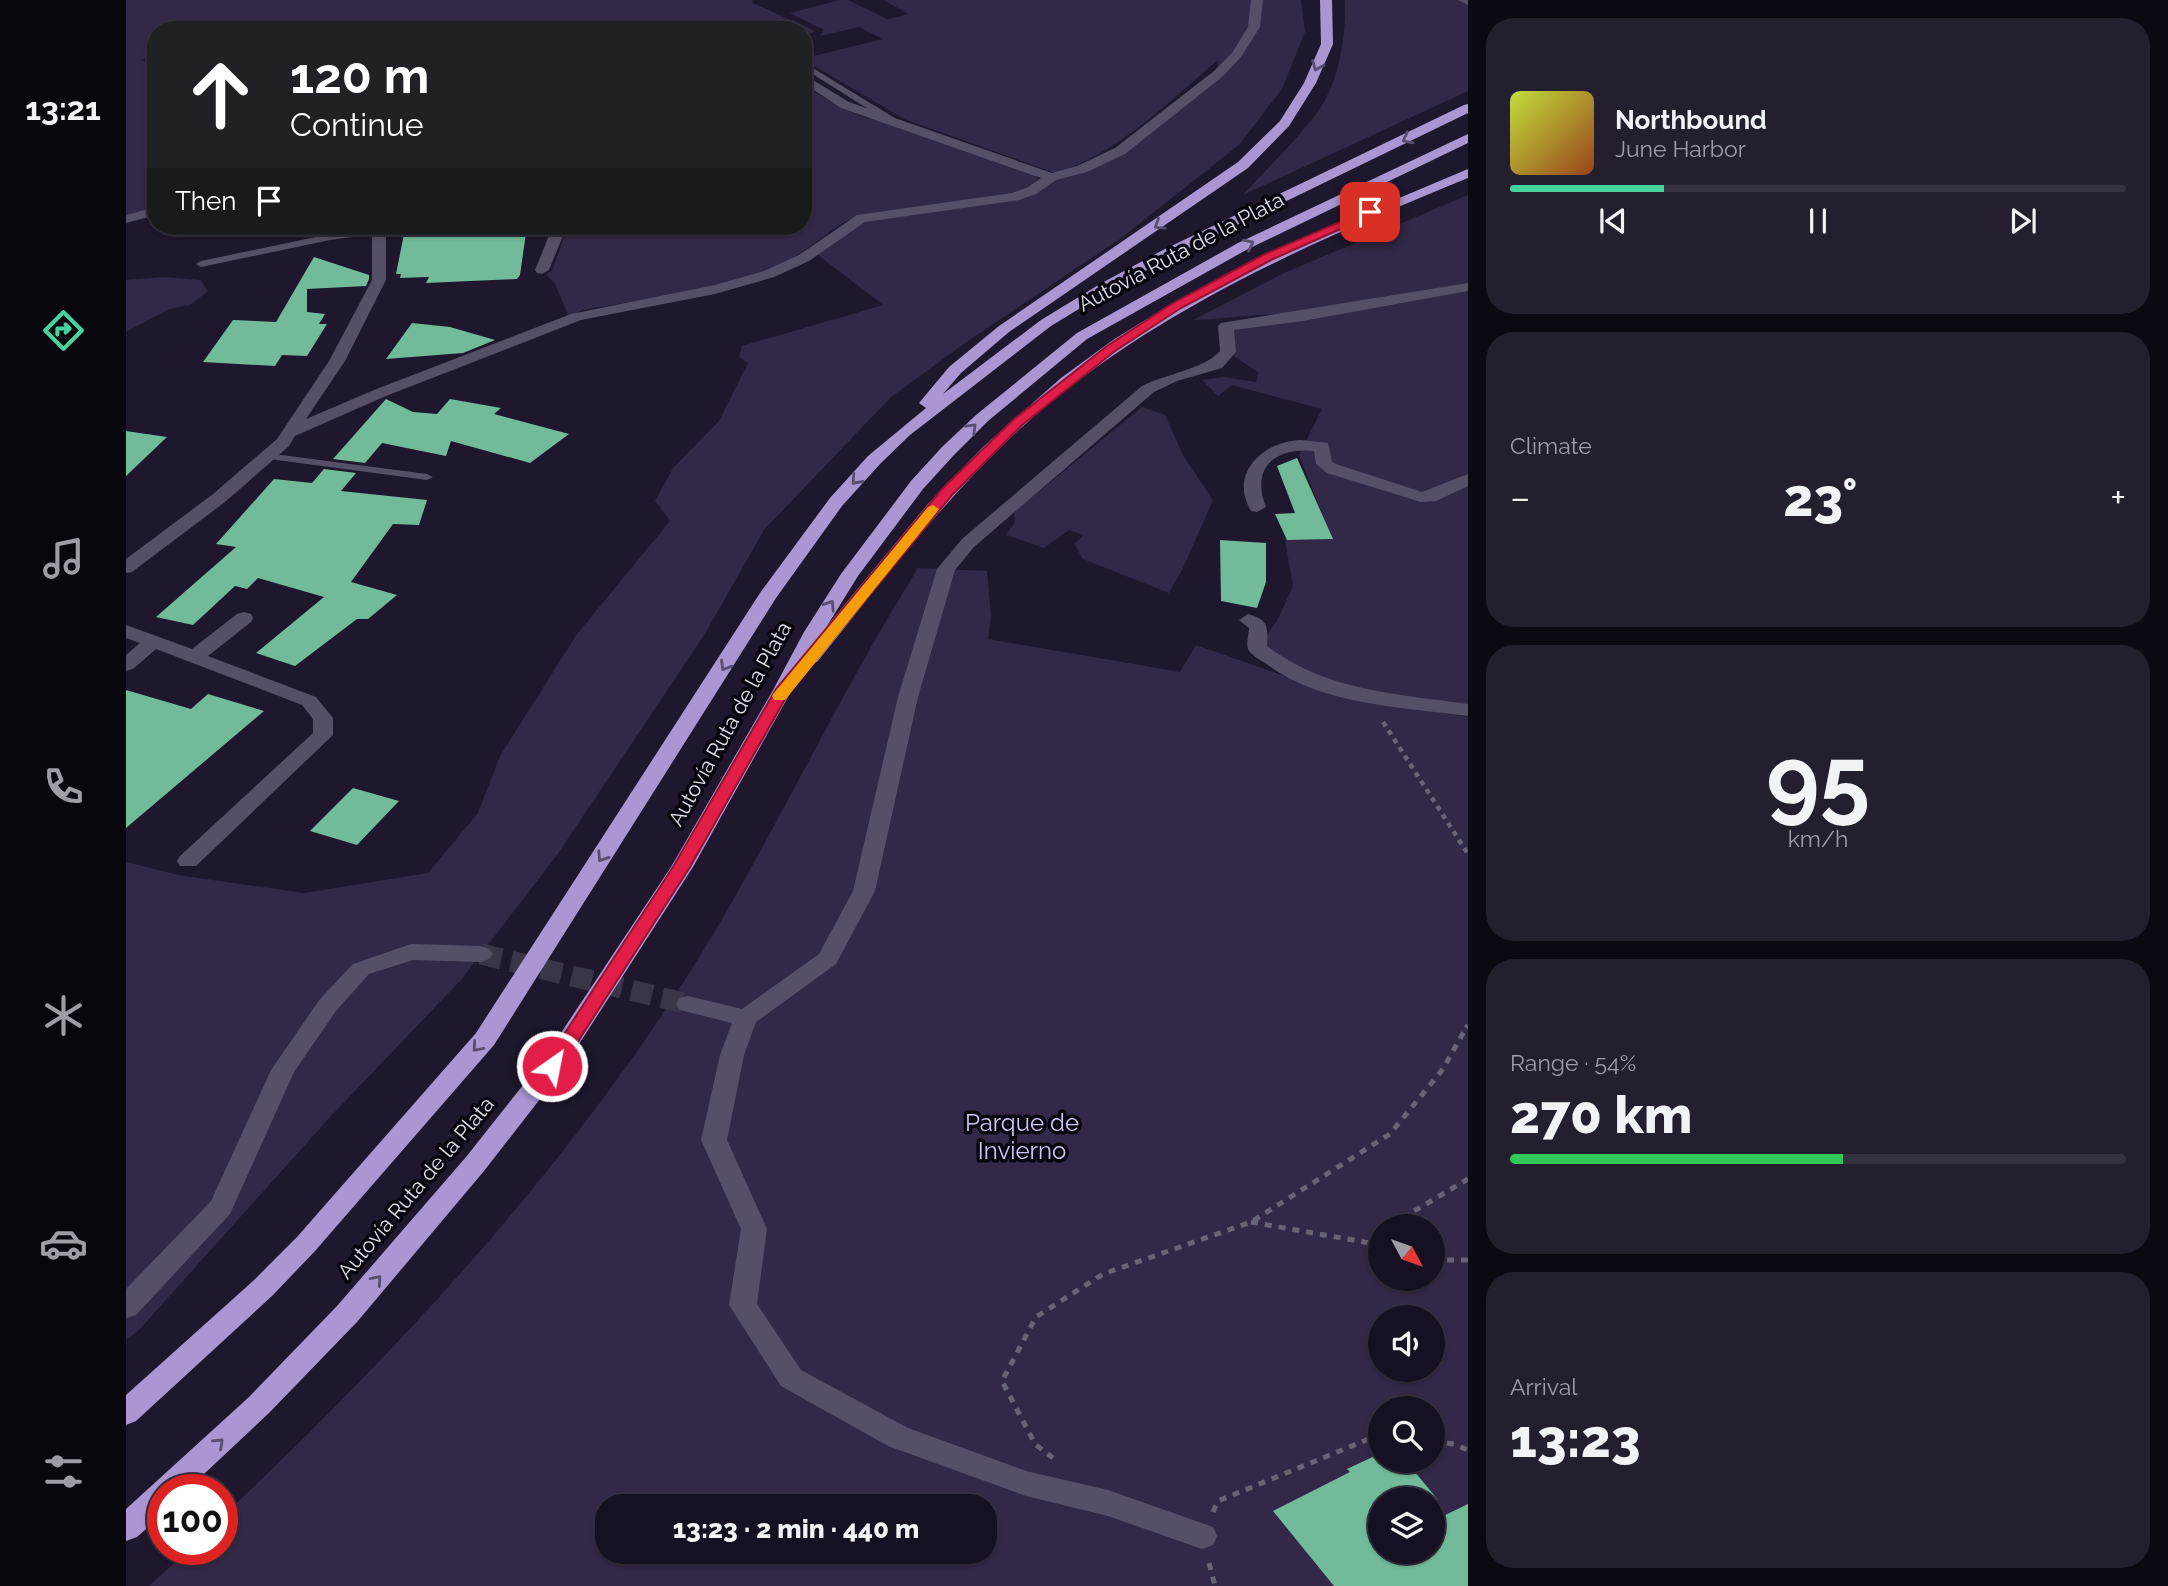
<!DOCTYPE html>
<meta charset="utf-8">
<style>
:root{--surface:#161122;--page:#231f2f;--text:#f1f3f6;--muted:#9e9da5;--line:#353140;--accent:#46d49e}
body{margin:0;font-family:Raleway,sans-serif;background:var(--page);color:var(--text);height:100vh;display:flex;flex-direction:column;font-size:26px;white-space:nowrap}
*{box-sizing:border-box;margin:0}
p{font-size:23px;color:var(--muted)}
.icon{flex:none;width:38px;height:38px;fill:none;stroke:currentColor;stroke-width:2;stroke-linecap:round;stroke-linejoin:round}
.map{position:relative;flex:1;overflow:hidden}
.panel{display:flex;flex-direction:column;gap:18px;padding:18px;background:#0c0913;width:700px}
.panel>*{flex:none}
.guide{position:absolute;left:21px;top:21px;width:665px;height:214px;border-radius:28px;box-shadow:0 2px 5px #0004,0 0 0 2px var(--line);background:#202124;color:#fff;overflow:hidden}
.needle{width:46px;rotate:131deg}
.fabs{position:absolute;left:1242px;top:1214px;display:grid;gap:14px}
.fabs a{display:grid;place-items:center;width:77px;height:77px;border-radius:50%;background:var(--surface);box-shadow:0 2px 5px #0004,0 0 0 2px var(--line);font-size:35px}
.speed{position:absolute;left:21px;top:1474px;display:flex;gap:14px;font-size:35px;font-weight:700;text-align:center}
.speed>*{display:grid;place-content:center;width:91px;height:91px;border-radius:50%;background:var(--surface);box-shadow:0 2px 5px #0004,0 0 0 2px var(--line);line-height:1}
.speed .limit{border:10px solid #d22;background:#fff;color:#111}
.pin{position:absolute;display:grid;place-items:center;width:60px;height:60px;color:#fff;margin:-30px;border-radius:14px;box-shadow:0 4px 10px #0006}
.me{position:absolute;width:77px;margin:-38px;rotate:33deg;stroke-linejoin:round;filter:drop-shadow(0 0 5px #0008)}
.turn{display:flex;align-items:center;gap:24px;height:147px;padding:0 28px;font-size:32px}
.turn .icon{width:91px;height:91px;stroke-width:2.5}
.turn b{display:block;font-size:49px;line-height:60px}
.then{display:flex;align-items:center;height:66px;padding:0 28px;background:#0003;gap:14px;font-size:26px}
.big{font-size:52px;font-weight:800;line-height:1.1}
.panel .tile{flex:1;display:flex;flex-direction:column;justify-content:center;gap:10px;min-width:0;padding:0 24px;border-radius:28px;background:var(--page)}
.panel .dial{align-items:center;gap:0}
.dial b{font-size:91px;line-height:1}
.song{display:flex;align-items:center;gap:21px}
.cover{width:84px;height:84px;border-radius:10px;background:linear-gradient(135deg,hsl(70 70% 55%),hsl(20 70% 35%))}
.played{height:7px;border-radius:4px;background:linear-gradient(90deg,var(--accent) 25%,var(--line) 25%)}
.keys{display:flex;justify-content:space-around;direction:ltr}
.heat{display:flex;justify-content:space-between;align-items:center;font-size:38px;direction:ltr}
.charge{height:10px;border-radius:5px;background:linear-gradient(90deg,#34c759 54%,var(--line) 0)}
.trip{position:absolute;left:469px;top:1494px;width:402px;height:70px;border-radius:28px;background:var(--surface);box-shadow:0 2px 5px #0004,0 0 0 2px var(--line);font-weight:800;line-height:70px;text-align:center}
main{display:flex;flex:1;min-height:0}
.menu{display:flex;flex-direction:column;width:126px;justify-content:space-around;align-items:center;background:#09070e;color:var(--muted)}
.menu .icon{width:49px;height:49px}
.menu .active{color:var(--accent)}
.menu b{font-size:32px;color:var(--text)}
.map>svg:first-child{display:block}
.green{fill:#332847;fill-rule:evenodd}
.building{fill:#71bb9a}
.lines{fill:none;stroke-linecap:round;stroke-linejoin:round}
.street-tunnel{stroke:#3b354a;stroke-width:21;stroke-dasharray:21 10;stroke-linecap:butt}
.path-far1{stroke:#686376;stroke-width:4.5;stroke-dasharray:5 5;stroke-linecap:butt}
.path{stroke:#686376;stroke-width:5;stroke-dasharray:7 7;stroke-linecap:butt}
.lane{fill:#574f67;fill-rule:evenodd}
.street{fill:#574f67;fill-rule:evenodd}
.highway{fill:#aa96d3;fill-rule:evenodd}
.oneway{stroke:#584e70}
.route{fill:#e11d48;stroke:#92132f;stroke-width:2}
.slow{fill:#f59e0b}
.labels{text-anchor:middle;stroke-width:7;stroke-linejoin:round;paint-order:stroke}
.street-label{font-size:21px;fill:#e2deed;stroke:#07050d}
.near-park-label{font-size:24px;fill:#d3c3f6;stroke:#07050d}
</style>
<main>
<nav class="menu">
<b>13:21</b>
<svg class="icon active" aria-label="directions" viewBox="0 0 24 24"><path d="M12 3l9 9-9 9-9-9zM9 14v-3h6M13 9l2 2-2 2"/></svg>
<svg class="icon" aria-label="music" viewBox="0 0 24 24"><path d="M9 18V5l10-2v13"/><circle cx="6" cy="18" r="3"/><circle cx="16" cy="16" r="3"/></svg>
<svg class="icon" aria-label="phone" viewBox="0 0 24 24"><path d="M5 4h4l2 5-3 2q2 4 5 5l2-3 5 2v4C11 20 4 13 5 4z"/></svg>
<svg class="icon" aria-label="climate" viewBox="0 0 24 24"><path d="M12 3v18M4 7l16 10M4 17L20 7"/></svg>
<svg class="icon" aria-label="car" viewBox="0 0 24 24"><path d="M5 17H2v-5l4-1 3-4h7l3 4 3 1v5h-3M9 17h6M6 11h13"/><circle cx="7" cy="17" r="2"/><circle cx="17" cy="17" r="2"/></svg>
<svg class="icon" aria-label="filters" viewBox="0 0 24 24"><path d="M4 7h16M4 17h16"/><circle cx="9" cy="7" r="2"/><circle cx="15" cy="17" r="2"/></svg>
</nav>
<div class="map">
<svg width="1342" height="1586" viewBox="0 0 1342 1586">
<rect width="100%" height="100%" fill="#1e172d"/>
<path class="green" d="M 0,0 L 626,0 L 627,3 L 689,31 L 677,36 L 677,30 L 294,30 L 216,25 L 202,27 L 158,25 L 139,30 L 30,30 L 30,56 L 15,60 L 30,63 L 30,207 L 0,220 Z
M 714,0 L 722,0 L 761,19 L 783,14 L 757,0 L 1175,0 L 1179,32 L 1156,89 L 1113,145 L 994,239 L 842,341 L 765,397 L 638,530 L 580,632 L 431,855 L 335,980 L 205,1116 L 13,1330 L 0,1340 L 0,862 L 52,875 L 178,893 L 302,873 L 352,813 L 374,756 L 451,634 L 544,521 L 529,501 L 547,468 L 593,421 L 622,363 L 613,357 L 616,346 L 757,305 L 687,251 L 723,224 L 888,197 L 994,150 L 1092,74 L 1092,60 C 1042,102 992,154 929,173 L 778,119 L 685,64 L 679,58 L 757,39 L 733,27 L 694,36 L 698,30 L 664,13 Z
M 1219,0 L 1342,0 L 1342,91 L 1117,195 C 1142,167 1171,140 1193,110 C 1214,80 1220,35 1219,0 Z
M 677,84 C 704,102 729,118 762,122 L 908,174 L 912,179 L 894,192 L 729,217 C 701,229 680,254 652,266 C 597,291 517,299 457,310 L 443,317 L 429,284 L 420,274 L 426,271 L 442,226 L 677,226 Z
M 1342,195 L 1342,710 L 1195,683 L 1131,648 L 1151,621 L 1167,586 L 1159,540 L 1206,539 L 1173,455 L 1196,409 L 1106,385 L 1092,396 L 1076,380 L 1098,377 L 1130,382 L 1133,373 L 1102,352 L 1100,326 L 1173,316 C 1138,311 1103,319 1067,320 L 1158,273 Z
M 38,277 L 75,280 L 82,291 L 64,305 L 43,309 L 0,332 L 0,280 Z
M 1016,407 L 1039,415 L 1058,457 L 1087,500 L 1057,568 L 1043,593 L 957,559 L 948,544 L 958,535 L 943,530 L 918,548 L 880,535 L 889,522 L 888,512 Z
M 792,568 L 861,571 L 865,616 L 862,639 L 1054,672 L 1070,645 L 1214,695 L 1342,717 L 1342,1586 L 23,1586 L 63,1549 L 96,1549 L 96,1517 C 283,1340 460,1149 592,926 C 661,808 719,685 792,568 ZM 1255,1227 L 1307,1227 L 1307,1279 L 1255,1279 ZM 1255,1318 L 1307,1318 L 1307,1370 L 1255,1370 ZM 1255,1409 L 1307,1409 L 1307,1461 L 1255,1461 ZM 1255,1500 L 1307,1500 L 1307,1552 L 1255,1552 ZM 481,1507 L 859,1507 L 859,1552 L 481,1552 Z"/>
<path class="building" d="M 282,226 L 401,226 L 394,275 L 391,279 L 300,283 L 303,277 L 274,278 L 275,274 L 270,274 L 279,229 Z
M 188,257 L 243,275 L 243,279 L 240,286 L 181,289 L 181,312 L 199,314 L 193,324 L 201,324 L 181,356 L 156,355 L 149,366 L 77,362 L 107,320 L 150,322 Z
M 286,323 L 324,327 L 369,340 L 337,353 L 260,359 Z
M 260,399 L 287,412 L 311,414 L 324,399 L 375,408 L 368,414 L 443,434 L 404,463 L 325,441 L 320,456 L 256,443 L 239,463 L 207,459 Z
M 0,431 L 41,437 L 0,476 Z
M 1171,458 L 1207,539 L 1161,540 L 1149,514 L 1169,513 L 1151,466 Z
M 198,469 L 230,473 L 215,491 L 301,500 L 293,525 L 267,524 L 225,582 L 271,595 L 242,619 L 231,619 L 169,666 L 130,653 L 198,597 L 132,578 L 121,589 L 109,586 L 67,625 L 30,617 L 110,547 L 90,544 L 148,479 L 186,483 Z
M 1094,540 L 1140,543 L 1140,582 L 1131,608 L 1095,601 Z
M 0,690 L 65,709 L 82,694 L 138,711 L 0,828 Z
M 227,788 L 273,801 L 231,845 L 184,831 Z
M 1255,1453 L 1255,1461 L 1280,1461 L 1312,1500 L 1255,1500 L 1255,1552 L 1307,1552 L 1307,1521 L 1342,1504 L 1342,1586 L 1208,1586 L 1147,1511 L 1224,1472 L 1221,1469 Z"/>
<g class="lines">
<path class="street-tunnel" d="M 355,954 L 562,1004"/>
<path class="path-far1" d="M 1257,722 L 1342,854
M 1340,1028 L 1342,1025"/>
<path class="path" d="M 1125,1222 L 1255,1245
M 1266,1227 L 1268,1223 L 1342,1179
M 1307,1260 L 1342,1260
M 1307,1441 L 1328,1444 L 1342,1450
M 927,1458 L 909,1444 L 876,1381 L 910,1317 L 977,1274 L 1125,1222 L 1264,1134 L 1317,1069 L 1341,1026
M 1087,1512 L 1092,1501 L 1255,1434
M 1083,1563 L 1089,1586"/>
<path class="lane" d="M 677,62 L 772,120 L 773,122 L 766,124 L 677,68 Z
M 254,228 L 257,229 L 257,233 L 204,240 L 75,267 L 70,264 L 75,261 L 204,234 Z
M 140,453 L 301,474 L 307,477 L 301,480 L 136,458 L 136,454 Z"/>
<path class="street" d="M 1125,0 L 1137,0 L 1134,27 L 1115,57 L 1096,77 L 999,154 L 961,172 L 930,180 L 910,194 L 893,200 L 739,222 L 683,261 L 648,277 L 589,294 L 455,320 L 260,396 L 169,436 L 163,446 L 99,502 L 6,572 L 0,573 L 0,559 L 87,494 L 151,439 L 203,361 L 246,280 L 246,226 L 260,226 L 260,280 L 219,361 L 180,419 L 248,390 L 445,314 L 589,285 L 638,271 L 673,255 L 731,215 L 886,193 L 900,188 L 915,178 L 715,108 L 677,83 L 677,74 L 723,102 L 926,173 L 951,166 L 989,148 L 1088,71 L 1106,53 L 1122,27 Z
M 1332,0 L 1342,0 L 1342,5 Z
M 30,207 L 30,215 L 0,223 L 0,215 Z
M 427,226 L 441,226 L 423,270 L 416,274 L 411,273 L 409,270 Z
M 1342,283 L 1342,291 L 1177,321 L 1108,330 L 1110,352 L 1096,368 L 1051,381 L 1028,392 L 848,547 L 829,570 L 792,697 L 749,891 L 710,964 L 630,1022 L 618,1055 L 601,1140 L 641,1229 L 631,1304 L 675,1370 L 782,1428 L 900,1471 L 982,1490 L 1087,1527 L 1091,1536 L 1087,1545 L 1076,1549 L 982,1516 L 900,1496 L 762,1446 L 655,1386 L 603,1305 L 615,1229 L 575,1140 L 594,1055 L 606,1023 L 554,1010 L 550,1004 L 554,998 L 562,996 L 616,1009 L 693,954 L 727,891 L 772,697 L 811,569 L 836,539 L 1016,386 C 1040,374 1078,369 1094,351 L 1092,326 L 1095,323 Z
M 1175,440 L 1202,443 L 1206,462 L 1213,465 L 1296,492 L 1342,474 L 1342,486 L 1310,501 L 1295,502 L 1201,473 L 1190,464 L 1188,451 C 1150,447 1124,467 1140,507 L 1131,512 L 1125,511 C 1102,473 1138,441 1175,440 Z
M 118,612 L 125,614 L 127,618 L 125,622 L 82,656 L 190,697 L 207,718 L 207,735 L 70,866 L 54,866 L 51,861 L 54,856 L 187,733 L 187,719 L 176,705 L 30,649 L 7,669 L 0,671 L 0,655 L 14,643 L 0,638 L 0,625 L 66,649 L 111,614 Z
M 1122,614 C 1143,620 1142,627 1141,646 C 1200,691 1271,694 1342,704 L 1342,716 C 1276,707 1194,705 1139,663 C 1134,660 1125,655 1122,649 C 1120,644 1123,633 1123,628 L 1113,620 Z
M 285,944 L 355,946 L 363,949 L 367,954 L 363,959 L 355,962 L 287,960 L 243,974 L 210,1011 L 168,1072 L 104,1214 L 10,1315 L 0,1318 L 0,1289 L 85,1201 L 145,1070 L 194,999 L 227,964 Z"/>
<path class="highway" d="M 1194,0 L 1206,0 L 1207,44 L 1190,83 L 1163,126 L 1122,168 L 883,332 L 835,373 L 817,394 L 915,320 L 974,284 L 1037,250 L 1338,105 L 1342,104 L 1342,113 L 1047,256 L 984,290 L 925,326 L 784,435 L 754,464 L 716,506 L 650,598 L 368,1045 L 189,1251 L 147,1295 L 10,1421 L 0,1425 L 0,1395 L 127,1281 L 171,1237 L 350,1033 L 634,593 L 704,498 L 742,456 L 800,408 L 793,403 L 823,367 L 873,326 L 1112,162 L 1154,121 L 1178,83 L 1195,44 Z
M 1342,134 L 1342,143 L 1122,249 L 961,339 L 862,421 L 828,455 L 797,489 L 732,576 L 701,626 L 802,504 L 856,448 L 935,378 L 987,340 L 1042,306 L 1157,247 L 1342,169 L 1342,178 C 1183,243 1025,311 896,427 C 819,497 756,582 691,662 L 681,663 L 567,867 L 435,1072 L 358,1171 L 231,1322 L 143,1413 L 62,1489 L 37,1489 L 37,1514 L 11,1537 L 0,1541 L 0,1509 L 123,1397 L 211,1306 L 340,1157 L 417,1060 L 545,867 L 646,692 L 678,632 L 715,574 L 785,481 L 816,447 L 850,415 L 951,333 L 1112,243 Z"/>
</g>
<defs><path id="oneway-chevron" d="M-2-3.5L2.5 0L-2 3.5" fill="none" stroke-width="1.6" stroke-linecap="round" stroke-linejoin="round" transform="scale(1.75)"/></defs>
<g class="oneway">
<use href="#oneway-chevron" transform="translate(1191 66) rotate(113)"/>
<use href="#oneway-chevron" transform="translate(1281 139) rotate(153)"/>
<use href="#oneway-chevron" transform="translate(1033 225) rotate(146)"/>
<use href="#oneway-chevron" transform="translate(1123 244) rotate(-26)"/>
<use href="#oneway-chevron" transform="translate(846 428) rotate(-44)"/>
<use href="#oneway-chevron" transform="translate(730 480) rotate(132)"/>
<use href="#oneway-chevron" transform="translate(704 605) rotate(-57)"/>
<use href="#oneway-chevron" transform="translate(599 666) rotate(121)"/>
<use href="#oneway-chevron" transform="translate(476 857) rotate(123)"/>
<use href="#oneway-chevron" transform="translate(351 1047) rotate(131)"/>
<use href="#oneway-chevron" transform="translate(251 1280) rotate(-49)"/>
<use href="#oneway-chevron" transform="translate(93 1443) rotate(-43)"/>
</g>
<path class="route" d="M 1244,209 L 1248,210 L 1248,214 L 1145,260 L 1055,308 L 989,351 L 896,425 L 826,495 L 662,694 L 564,867 L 433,1071 L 420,1071 L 417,1066 L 420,1062 L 547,867 L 650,689 L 816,489 L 887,420 L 981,346 L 1047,303 L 1137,255 Z"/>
<path class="slow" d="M 807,505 L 813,509 L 811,512 L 659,700 L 648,700 L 646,696 L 648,693 L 802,507 Z"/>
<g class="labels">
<g class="street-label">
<text transform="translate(1055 252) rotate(-28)" y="7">Autovía Ruta de la Plata</text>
<text transform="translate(604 724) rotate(-61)" y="7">Autovía Ruta de la Plata</text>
<text transform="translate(290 1188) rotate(-50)" y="7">Autovía Ruta de la Plata</text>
</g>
<g class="near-park-label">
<text x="896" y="1131">Parque de<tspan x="896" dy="28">Invierno</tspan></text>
</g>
</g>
</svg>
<div class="fabs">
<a><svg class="needle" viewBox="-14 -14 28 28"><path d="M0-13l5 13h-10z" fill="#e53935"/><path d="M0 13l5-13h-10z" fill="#9e9da5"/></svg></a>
<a><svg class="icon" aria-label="sound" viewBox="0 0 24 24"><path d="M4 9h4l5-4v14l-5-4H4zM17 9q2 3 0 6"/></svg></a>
<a><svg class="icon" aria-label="search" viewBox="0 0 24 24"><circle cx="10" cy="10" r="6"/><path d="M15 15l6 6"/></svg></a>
<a><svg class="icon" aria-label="layers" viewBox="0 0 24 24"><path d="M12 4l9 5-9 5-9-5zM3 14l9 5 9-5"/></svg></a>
</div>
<div class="speed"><div class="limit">100</div></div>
<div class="pin" style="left:1244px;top:212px;background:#d93025"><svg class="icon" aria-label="arrive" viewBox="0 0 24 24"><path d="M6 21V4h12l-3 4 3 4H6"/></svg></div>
<svg class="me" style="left:426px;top:1066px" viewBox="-20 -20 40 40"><circle r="17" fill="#e11d48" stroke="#fff" stroke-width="3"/><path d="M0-11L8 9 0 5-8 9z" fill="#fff"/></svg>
<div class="trip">13:23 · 2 min · 440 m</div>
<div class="guide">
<div class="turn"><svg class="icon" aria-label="ahead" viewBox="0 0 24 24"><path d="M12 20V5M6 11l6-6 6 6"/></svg><div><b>120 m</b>Continue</div></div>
<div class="then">Then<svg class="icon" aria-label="arrive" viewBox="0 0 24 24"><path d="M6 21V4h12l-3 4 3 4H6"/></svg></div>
</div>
</div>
<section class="panel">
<div class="tile">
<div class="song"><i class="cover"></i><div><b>Northbound</b><p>June Harbor</p></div></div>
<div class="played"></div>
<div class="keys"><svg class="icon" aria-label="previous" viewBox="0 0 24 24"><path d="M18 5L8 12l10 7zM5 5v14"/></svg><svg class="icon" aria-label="pause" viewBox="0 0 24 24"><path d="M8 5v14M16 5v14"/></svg><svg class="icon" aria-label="next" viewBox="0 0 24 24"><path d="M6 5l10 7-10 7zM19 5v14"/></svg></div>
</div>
<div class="tile"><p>Climate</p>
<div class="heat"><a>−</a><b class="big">23°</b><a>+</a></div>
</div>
<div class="tile dial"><b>95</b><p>km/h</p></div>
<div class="tile"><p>Range · 54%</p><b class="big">270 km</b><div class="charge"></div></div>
<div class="tile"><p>Arrival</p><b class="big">13:23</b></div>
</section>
</main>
